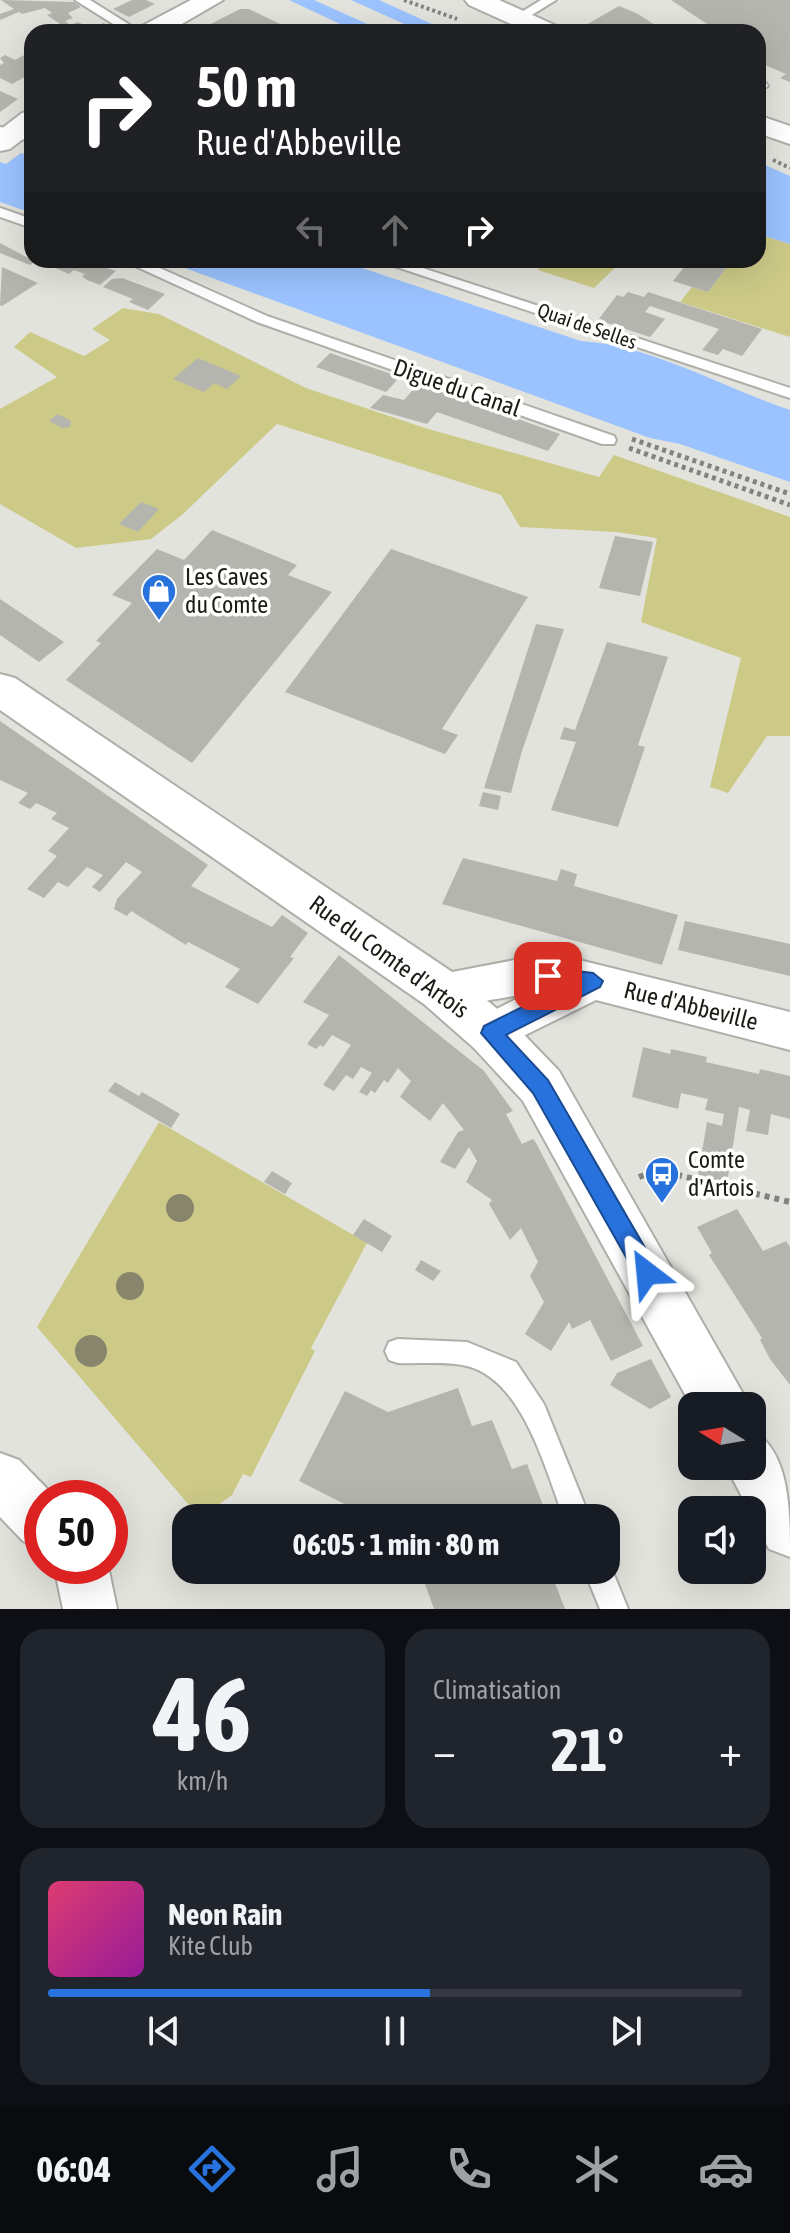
<!DOCTYPE html>
<html lang="fr">
<meta charset="utf-8">
<style>
:root{--surface:#171b24;--page:#20242c;--text:#f1f3f6;--muted:#9ea1a6;--line:#363941;--accent:#2872de}
body{margin:0;font-family:"Asap Condensed",sans-serif;background:var(--page);color:var(--text);height:100vh;display:flex;flex-direction:column;font-size:30px;white-space:nowrap}
*{box-sizing:border-box;margin:0}
p{font-size:26px;color:var(--muted)}
.icon{flex:none;width:44px;height:44px;fill:none;stroke:currentColor;stroke-width:2;stroke-linecap:round;stroke-linejoin:round}
.map{position:relative;height:1609px;overflow:hidden}
.drawer{display:flex;flex-direction:column;gap:20px;padding:20px;background:#0d0f14;flex:1}
.drawer>*{flex:none}
.banner{position:absolute;left:24px;top:24px;width:742px;height:244px;border-radius:24px;box-shadow:0 8px 32px #0002;background:#202124;color:#fff;overflow:hidden}
.needle{width:52px;rotate:281deg}
.fabs{position:absolute;left:678px;top:1392px;display:grid;gap:16px}
.fabs a{display:grid;place-items:center;width:88px;height:88px;border-radius:16px;background:var(--surface);box-shadow:0 8px 32px #0002;font-size:40px}
.speed{position:absolute;left:24px;top:1480px;display:flex;gap:16px;font-size:40px;font-weight:700;text-align:center}
.speed>*{display:grid;place-content:center;width:104px;height:104px;border-radius:50%;background:var(--surface);box-shadow:0 8px 32px #0002;line-height:1}
.speed .limit{border:12px solid #d22;background:#fff;color:#111}
.pin{position:absolute;display:grid;place-items:center;width:68px;height:68px;color:#fff;margin:-34px;border-radius:16px;box-shadow:0 4px 12px #0006}
.me{position:absolute;width:88px;margin:-44px;rotate:331deg;stroke-linejoin:round;filter:drop-shadow(0 0 6px #0008)}
.turn{display:flex;align-items:center;gap:28px;height:168px;padding:0 40px;font-size:36px}
.turn .icon{width:104px;height:104px;stroke-width:2.5}
.turn b{display:block;font-size:56px;line-height:68px}
.lanes{display:flex;align-items:center;height:76px;padding:0 40px;background:#0003;justify-content:center;gap:40px;direction:ltr}
.lanes .off{opacity:.35}
.big{font-size:60px;font-weight:700;line-height:1.1}
.drawer .tile{flex:1;display:flex;flex-direction:column;justify-content:center;gap:12px;min-width:0;padding:0 28px;border-radius:24px;background:var(--page)}
.drawer .dial{align-items:center;gap:0}
.dial b{font-size:104px;line-height:1}
.song{display:flex;align-items:center;gap:24px}
.cover{width:96px;height:96px;border-radius:12px;background:linear-gradient(135deg,hsl(340 70% 55%),hsl(300 70% 35%))}
.played{height:8px;border-radius:4px;background:linear-gradient(90deg,var(--accent) 55%,var(--line) 55%)}
.keys{display:flex;justify-content:space-around;direction:ltr}
.heat{display:flex;justify-content:space-between;align-items:center;font-size:44px;direction:ltr}
.drawer .tiles{flex:1;display:grid;gap:20px;grid-template-columns:1fr 1fr}
.tile:last-child{grid-column:span 2}
.trip{position:absolute;left:172px;top:1504px;width:448px;height:80px;border-radius:24px;background:var(--surface);box-shadow:0 8px 32px #0002;font-weight:700;line-height:80px;text-align:center}
.tab-bar{display:flex;height:128px;justify-content:space-around;align-items:center;background:#090b0e;color:var(--muted)}
.tab-bar .icon{width:56px;height:56px}
.tab-bar .on{color:var(--accent)}
.tab-bar b{font-size:36px;color:var(--text)}
.map>svg:first-child{display:block}
.green{fill:#cdca88}
.water{fill:#9bc3ff}
.building{fill:#b5b5af}
.lines{fill:none;stroke-linecap:round;stroke-linejoin:round}
.service-casing{stroke:#afaea9;stroke-width:4}
.minor-casing{stroke:#afaea9;stroke-width:4}
.secondary-casing{stroke:#afaea9;stroke-width:4}
.path-far2{stroke:#82827e;stroke-width:4;stroke-dasharray:3 3;stroke-linecap:butt}
.path-far1{stroke:#82827e;stroke-width:5;stroke-dasharray:4 4;stroke-linecap:butt}
.path{stroke:#82827e;stroke-width:6;stroke-dasharray:5 5;stroke-linecap:butt}
.service{fill:#fff;fill-rule:evenodd}
.minor{fill:#fff;fill-rule:evenodd}
.secondary{fill:#fff;fill-rule:evenodd}
.tree{fill:#87866c}
.route{fill:#2872de;stroke:#1a4a90;stroke-width:2}
.labels{text-anchor:middle;stroke-width:7;stroke-linejoin:round;paint-order:stroke}
.far-street-label{font-size:20px;fill:#1b1b19;stroke:#fffffe}
.street-label{font-size:24px;fill:#1b1b19;stroke:#fffffe}
.poi-label{font-size:24px;fill:#1b1b19;stroke:#fffffe;text-anchor:start}
</style>
<div class="map">
<svg width="790" height="1609" viewBox="0 0 790 1609">
<rect width="100%" height="100%" fill="#e3e3dd"/>
<path class="green" d="M 758,234 L 790,244 L 790,337 L 680,302 L 692,287 L 708,292 L 732,260 L 758,260 Z
M 539,260 L 623,260 L 594,288 L 538,270 Z
M 123,308 L 159,314 L 306,388 L 425,428 L 599,477 L 614,455 L 790,517 L 790,736 L 767,736 L 728,793 L 710,787 L 741,658 L 641,622 L 657,538 L 616,532 L 520,527 L 501,495 L 277,424 L 183,514 L 151,539 L 76,548 L 0,504 L 0,409 L 57,377 L 14,347 L 30,332 L 84,356 L 110,340 L 92,329 Z
M 159,1122 L 367,1243 L 311,1348 L 315,1351 L 251,1477 L 243,1474 L 232,1495 L 200,1518 L 37,1327 Z"/>
<path class="water" d="M 289,0 L 314,0 L 385,32 L 357,32 Z
M 351,0 L 379,0 L 443,29 L 453,25 L 469,32 L 422,32 Z
M 21,153 L 32,156 L 32,213 L 0,202 L 0,162 L 6,164 Z
M 758,162 L 790,176 L 790,244 L 758,234 Z
M 163,260 L 338,260 L 581,341 C 654,346 721,387 790,410 L 790,482 L 680,444 L 650,438 Z"/>
<path class="building" d="M 1,0 L 74,2 L 81,7 L 68,13 L 73,18 L 65,21 L 70,25 L 78,22 L 90,28 L 104,23 L 112,29 L 63,32 L 55,26 L 60,24 L 47,15 L 52,13 L 45,8 L 22,14 L 19,12 L 0,20 L 0,14 L 14,9 Z
M 132,0 L 146,0 L 155,4 L 129,17 L 113,9 Z
M 671,0 L 790,0 L 790,82 L 780,78 L 786,74 L 758,62 L 758,32 L 719,32 Z
M 619,6 L 638,14 L 666,32 L 599,32 L 584,26 Z
M 240,9 L 249,9 L 297,32 L 260,32 L 264,30 L 252,25 L 245,28 L 253,32 L 195,32 Z
M 26,54 L 32,57 L 32,73 L 12,84 L 0,78 L 0,65 L 4,63 L 0,58 L 5,55 L 15,60 Z
M 0,91 L 18,99 L 0,112 Z
M 0,243 L 32,260 L 38,260 L 30,265 L 0,253 Z
M 61,260 L 84,260 L 116,271 L 100,285 L 87,280 L 82,276 L 85,274 L 74,270 L 69,274 L 53,267 Z
M 690,260 L 732,260 L 708,292 L 673,281 Z
M 2,267 L 38,283 L 2,306 L 0,305 Z
M 122,278 L 165,294 L 148,310 L 129,302 L 133,299 L 103,287 L 112,279 Z
M 628,292 L 644,297 L 648,292 L 762,329 L 742,356 L 723,349 L 718,355 L 702,350 L 719,329 L 650,306 L 645,312 L 665,319 L 650,337 L 598,320 L 617,295 L 623,297 Z
M 330,353 L 400,377 L 386,392 L 316,367 Z
M 198,358 L 241,376 L 227,389 L 214,383 L 204,392 L 173,379 Z
M 418,384 L 451,395 L 560,434 L 548,451 L 437,412 L 427,424 L 370,408 L 383,395 L 404,400 Z
M 58,414 L 71,421 L 70,427 L 62,428 L 49,421 Z
M 141,502 L 159,509 L 138,532 L 119,524 Z
M 212,530 L 297,565 L 288,575 L 332,592 L 192,763 L 66,680 L 101,643 L 96,641 L 132,603 L 112,595 L 157,549 L 184,560 Z
M 615,536 L 653,542 L 640,596 L 599,588 Z
M 391,549 L 528,597 L 442,729 L 458,735 L 445,754 L 285,692 Z
M 0,599 L 64,642 L 39,662 L 0,635 Z
M 536,624 L 564,629 L 521,754 L 511,793 L 484,788 Z
M 607,642 L 668,657 L 638,745 L 645,747 L 618,827 L 551,810 L 576,742 L 560,739 L 564,727 L 575,730 Z
M 0,721 L 208,865 L 191,886 L 272,927 L 282,915 L 308,933 L 290,957 L 294,958 L 258,1004 L 225,987 L 240,969 L 188,942 L 186,945 L 131,911 L 127,916 L 114,909 L 117,899 L 142,872 L 126,862 L 100,892 L 92,887 L 103,875 L 87,867 L 68,887 L 58,882 L 44,898 L 27,889 L 57,856 L 48,851 L 69,828 L 51,819 L 57,813 L 36,803 L 30,809 L 18,803 L 28,793 L 0,780 Z
M 483,792 L 501,796 L 498,810 L 479,806 Z
M 463,858 L 557,881 L 561,869 L 577,874 L 574,886 L 678,915 L 662,965 L 442,904 Z
M 685,921 L 790,944 L 790,976 L 678,950 Z
M 339,955 L 484,1071 L 513,1111 L 506,1114 L 522,1144 L 533,1139 L 536,1143 L 643,1346 L 611,1361 L 590,1320 L 572,1329 L 569,1322 L 551,1351 L 525,1334 L 544,1302 L 530,1276 L 538,1262 L 521,1228 L 510,1240 L 489,1204 L 492,1200 L 466,1182 L 477,1161 L 469,1147 L 455,1169 L 440,1162 L 458,1132 L 464,1130 L 443,1103 L 430,1121 L 400,1097 L 411,1081 L 398,1068 L 388,1083 L 384,1080 L 375,1093 L 371,1090 L 367,1096 L 359,1092 L 372,1073 L 361,1067 L 353,1079 L 346,1075 L 334,1091 L 323,1085 L 351,1045 L 332,1035 L 323,1047 L 320,1045 L 316,1049 L 307,1044 L 329,1015 L 303,1002 Z
M 643,1047 L 670,1054 L 671,1049 L 707,1057 L 706,1062 L 759,1074 L 760,1069 L 790,1076 L 790,1119 L 771,1114 L 768,1135 L 746,1131 L 750,1110 L 739,1107 L 727,1183 L 698,1175 L 707,1122 L 722,1126 L 724,1114 L 705,1110 L 708,1099 L 681,1093 L 678,1109 L 632,1097 Z
M 115,1082 L 139,1096 L 142,1092 L 180,1114 L 171,1128 L 108,1091 Z
M 272,1171 L 292,1183 L 285,1194 L 264,1182 Z
M 737,1209 L 763,1251 L 786,1241 L 790,1247 L 790,1385 L 770,1359 L 760,1340 L 762,1338 L 709,1255 L 712,1253 L 697,1227 Z
M 364,1219 L 392,1236 L 382,1252 L 353,1235 Z
M 421,1260 L 441,1271 L 433,1281 L 415,1270 Z
M 651,1359 L 671,1397 L 650,1409 L 610,1385 L 617,1373 Z
M 458,1388 L 472,1426 L 492,1420 L 512,1469 L 527,1464 L 548,1518 L 372,1518 L 299,1481 L 345,1391 L 388,1412 Z
M 420,1570 L 550,1570 L 565,1609 L 434,1609 Z"/>
<g class="lines">
<g class="service-casing">
<path id="service" d="M 75,0 L 90,0 L 141,32 L 126,32 Z
M 541,0 L 556,0 L 522,21 L 512,18 Z
M 758,83 L 766,83 L 768,86 L 758,92 Z
M 0,127 L 32,133 L 32,141 L 0,135 Z
M 0,208 L 32,219 L 32,228 L 0,217 Z
M 122,260 L 142,260 L 267,316 L 614,436 L 616,440 L 614,444 L 602,444 L 257,322 Z
M 376,260 L 398,260 L 790,388 L 790,398 Z
M 398,1339 L 467,1342 L 516,1362 L 544,1404 L 590,1518 L 564,1518 C 545,1469 523,1380 467,1366 C 446,1361 420,1364 398,1363 L 389,1360 L 385,1351 L 389,1342 Z
M 606,1560 L 608,1560 L 628,1609 L 600,1609 L 584,1570 L 606,1570 Z"/>
</g>
<g class="minor-casing">
<path id="minor" d="M 191,0 L 223,0 L 168,32 L 136,32 L 140,27 Z
M 465,0 L 499,0 L 559,27 L 563,32 L 529,32 L 469,5 Z
M 32,111 L 32,132 L 10,149 L 0,151 L 0,130 L 22,113 Z
M 758,115 L 790,126 L 790,144 L 758,133 Z
M 525,958 L 571,958 L 790,1012 L 790,1050 L 596,1000 L 491,1052 L 475,1046 L 469,1033 L 475,1020 L 526,994 L 441,1008 L 426,1003 L 419,990 L 426,977 Z
M 0,1453 L 19,1460 L 56,1498 L 42,1498 L 42,1549 L 23,1541 L 0,1517 Z
M 54,1566 L 108,1566 L 117,1609 L 63,1609 Z"/>
</g>
<g class="secondary-casing">
<path id="secondary" d="M 0,674 L 15,678 L 458,976 L 508,1018 L 559,1071 L 750,1406 L 692,1407 L 523,1101 L 474,1048 L 424,1004 L 0,710 Z
M 752,1430 C 790,1452 790,1510 790,1557 L 769,1549 L 726,1466 L 752,1466 Z"/>
</g>
<path class="path-far2" d="M 404,0 L 457,19
M 773,160 L 790,168"/>
<path class="path-far1" d="M 632,439 L 790,494
M 629,448 L 790,505"/>
<path class="path" d="M 639,1177 L 657,1170 L 790,1202"/>
<use href="#service" class="service"/>
<use href="#minor" class="minor"/>
<use href="#secondary" class="secondary"/>
</g>
<g class="tree">
<circle cx="180" cy="1208" r="14"/>
<circle cx="130" cy="1286" r="14"/>
<circle cx="91" cy="1351" r="16"/>
</g>
<path class="route" d="M 548,968 L 593,973 L 603,981 L 600,987 L 506,1035 L 548,1080 L 655,1265 L 658,1273 L 655,1280 L 647,1283 L 639,1280 L 533,1093 L 481,1033 L 484,1026 L 564,986 L 541,982 L 538,976 L 541,970 Z"/>
<defs>
<g id="shop-pin" transform="scale(1.8)"><path d="M0 17L-7.5 6A9.5 9.5 0 1 1 7.5 6Z" fill="#2872de" stroke="#fffffe"/><path d="M-5-2.5h2.3a2.7 3.5 0 0 1 5.4 0H5L5.5 6h-11ZM-1.5-2.5h3a1.5 2.3 0 0 0-3 0Z" fill="#fff"/></g>
<g id="bus-pin" transform="scale(1.8)"><path d="M0 17L-7.5 6A9.5 9.5 0 1 1 7.5 6Z" fill="#2872de" stroke="#fffffe"/><path d="M-5-6H5V4H4V6H2V4H-2V6H-4V4H-5ZM-3.5-4V0h7V-4ZM-3.5 1.2v1.5H-2V1.2ZM2 1.2v1.5H3.5V1.2Z" fill="#fff"/></g>
</defs>
<g fill-rule="evenodd">
<use href="#shop-pin" x="159" y="591"/>
<use href="#bus-pin" x="662" y="1174"/>
</g>
<g class="labels">
<g class="far-street-label">
<text transform="translate(587 326) rotate(19)" y="7">Quai de Selles</text>
</g>
<g class="street-label">
<text transform="translate(457 388) rotate(19)" y="8">Digue du Canal</text>
<text transform="translate(389 957) rotate(36)" y="8">Rue du Comte d'Artois</text>
<text transform="translate(691 1006) rotate(14)" y="8">Rue d'Abbeville</text>
</g>
<g class="poi-label">
<text x="185" y="585">Les Caves<tspan x="185" dy="28">du Comte</tspan></text>
<text x="688" y="1168">Comte<tspan x="688" dy="28">d'Artois</tspan></text>
</g>
</g>
</svg>
<div class="fabs">
<a><svg class="needle" viewBox="-14 -14 28 28"><path d="M0-13l5 13h-10z" fill="#e53935"/><path d="M0 13l5-13h-10z" fill="#9ea1a6"/></svg></a>
<a><svg class="icon" aria-label="sound" viewBox="0 0 24 24"><path d="M4 9h4l5-4v14l-5-4H4zM17 9q2 3 0 6"/></svg></a>
</div>
<div class="speed"><div class="limit">50</div></div>
<div class="pin" style="left:548px;top:976px;background:#d93025"><svg class="icon" aria-label="arrive" viewBox="0 0 24 24"><path d="M6 21V4h12l-3 4 3 4H6"/></svg></div>
<svg class="me" style="left:647px;top:1273px" viewBox="-20 -20 40 40"><path d="M0-17L14 15 0 8-14 15z" fill="#2872de" stroke="#fff" stroke-width="4"/></svg>
<div class="trip">06:05 · 1 min · 80 m</div>
<div class="banner">
<div class="turn"><svg class="icon" aria-label="right" viewBox="0 0 24 24"><path d="M7 20v-9h11M14 6l5 5-5 5"/></svg><div><b>50 m</b>Rue d'Abbeville</div></div>
<div class="lanes"><svg class="icon off" aria-label="left" viewBox="0 0 24 24"><path d="M17 20v-9H6M10 6l-5 5 5 5"/></svg><svg class="icon off" aria-label="ahead" viewBox="0 0 24 24"><path d="M12 20V5M6 11l6-6 6 6"/></svg><svg class="icon" aria-label="right" viewBox="0 0 24 24"><path d="M7 20v-9h11M14 6l5 5-5 5"/></svg></div>
</div>
</div>
<section class="drawer">
<div class="tiles">
<div class="tile dial"><b>46</b><p>km/h</p></div>
<div class="tile"><p>Climatisation</p>
<div class="heat"><a>−</a><b class="big">21°</b><a>+</a></div>
</div>
<div class="tile">
<div class="song"><i class="cover"></i><div><b>Neon Rain</b><p>Kite Club</p></div></div>
<div class="played"></div>
<div class="keys"><svg class="icon" aria-label="previous" viewBox="0 0 24 24"><path d="M18 5L8 12l10 7zM5 5v14"/></svg><svg class="icon" aria-label="pause" viewBox="0 0 24 24"><path d="M8 5v14M16 5v14"/></svg><svg class="icon" aria-label="next" viewBox="0 0 24 24"><path d="M6 5l10 7-10 7zM19 5v14"/></svg></div>
</div>
</div>
</section>
<nav class="tab-bar">
<b>06:04</b>
<svg class="icon on" aria-label="directions" viewBox="0 0 24 24"><path d="M12 3l9 9-9 9-9-9zM9 14v-3h6M13 9l2 2-2 2"/></svg>
<svg class="icon" aria-label="music" viewBox="0 0 24 24"><path d="M9 18V5l10-2v13"/><circle cx="6" cy="18" r="3"/><circle cx="16" cy="16" r="3"/></svg>
<svg class="icon" aria-label="phone" viewBox="0 0 24 24"><path d="M5 4h4l2 5-3 2q2 4 5 5l2-3 5 2v4C11 20 4 13 5 4z"/></svg>
<svg class="icon" aria-label="climate" viewBox="0 0 24 24"><path d="M12 3v18M4 7l16 10M4 17L20 7"/></svg>
<svg class="icon" aria-label="car" viewBox="0 0 24 24"><path d="M5 17H2v-5l4-1 3-4h7l3 4 3 1v5h-3M9 17h6M6 11h13"/><circle cx="7" cy="17" r="2"/><circle cx="17" cy="17" r="2"/></svg>
</nav>
